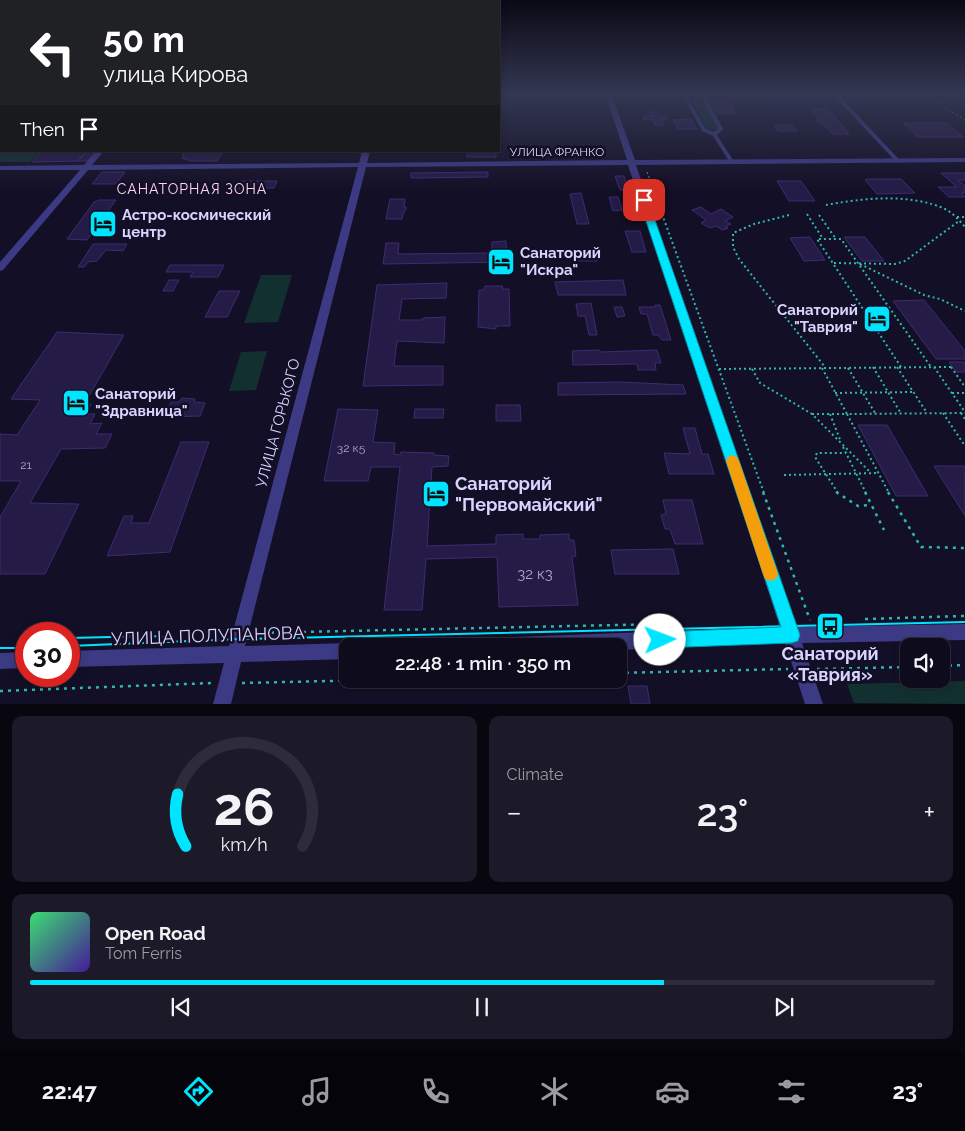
<!DOCTYPE html>
<meta charset="utf-8">
<style>
:root{--surface:#0e0b1c;--page:#1c1929;--text:#f1f3f6;--muted:#9b9ba3;--line:#2e2b3b;--accent:#00e5ff}
body{margin:0;font-family:Raleway,sans-serif;background:var(--page);color:var(--text);height:100vh;display:flex;flex-direction:column;font-size:19px;white-space:nowrap}
*{box-sizing:border-box;margin:0}
p{font-size:16px;color:var(--muted)}
.icon{flex:none;width:28px;height:28px;fill:none;stroke:currentColor;stroke-width:2;stroke-linecap:round;stroke-linejoin:round}
.map{position:relative;height:704px;overflow:hidden}
.side{display:flex;flex-direction:column;gap:12px;padding:12px;background:#08060f;flex:1}
.side>*{flex:none}
.guide{position:absolute;left:0px;top:0px;width:500px;height:152px;box-shadow:0 2px 8px #0003,0 0 0 1px var(--line);background:#202124;color:#fff;overflow:hidden}
.tools{position:absolute;left:900px;top:638px;display:grid;gap:10px}
.tools a{display:grid;place-items:center;width:50px;height:50px;border-radius:10px;background:var(--surface);box-shadow:0 2px 8px #0003,0 0 0 1px var(--line);font-size:25px}
.speed{position:absolute;left:15px;top:622px;display:flex;gap:10px;font-size:25px;font-weight:700;text-align:center}
.speed>*{display:grid;place-content:center;width:65px;height:65px;border-radius:50%;background:var(--surface);box-shadow:0 2px 8px #0003,0 0 0 1px var(--line);line-height:1}
.speed .limit{border:8px solid #d22;background:#fff;color:#111}
.pin{position:absolute;display:grid;place-items:center;width:42px;height:42px;color:#fff;margin:-21px;border-radius:10px;box-shadow:0 2px 8px #0006}
.me{position:absolute;width:55px;margin:-28px;rotate:88deg;stroke-linejoin:round;filter:drop-shadow(0 0 4px #0008)}
.turn{display:flex;align-items:center;gap:18px;height:105px;padding:0 20px;font-size:22px}
.turn .icon{width:65px;height:65px;stroke-width:2.5}
.turn b{display:block;font-size:35px;line-height:42px}
.then{display:flex;align-items:center;height:48px;padding:0 20px;background:#0003;gap:10px;font-size:19px}
.big{font-size:38px;font-weight:600;line-height:1.1}
.side .tile{flex:1;display:flex;flex-direction:column;justify-content:center;gap:8px;min-width:0;padding:0 18px;border-radius:10px;background:var(--page)}
.side .dial{align-items:center;gap:0}
.dial svg{height:130px;overflow:visible;fill:none;stroke:var(--line);stroke-width:7;stroke-linecap:round;text-anchor:middle}
.dial text{fill:var(--text);stroke:none}
.song{display:flex;align-items:center;gap:15px}
.cover{width:60px;height:60px;border-radius:8px;background:linear-gradient(135deg,hsl(140 70% 55%),hsl(260 70% 35%))}
.played{height:5px;border-radius:2px;background:linear-gradient(90deg,var(--accent) 70%,var(--line) 70%)}
.keys{display:flex;justify-content:space-around;direction:ltr}
.heat{display:flex;justify-content:space-between;align-items:center;font-size:28px;direction:ltr}
.side .tiles{flex:1;display:grid;gap:12px;grid-template-columns:1fr 1fr}
.tile:last-child{grid-column:span 2}
.trip{position:absolute;left:339px;top:638px;width:288px;height:50px;border-radius:10px;background:var(--surface);box-shadow:0 2px 8px #0003,0 0 0 1px var(--line);font-weight:600;line-height:50px;text-align:center}
.dock{display:flex;height:80px;justify-content:space-around;align-items:center;background:#06040b;color:var(--muted)}
.dock .icon{width:35px;height:35px}
.dock .current{color:var(--accent)}
.dock b{font-size:22px;color:var(--text)}
.map>svg:first-child{display:block}
.green{fill:#12302f}
.building{fill:#241b47;stroke:#3b2d73}
.lines{fill:none;stroke-linecap:round;stroke-linejoin:round}
.path-far2{stroke:#2fb8b0;stroke-width:1;stroke-dasharray:2 2.5;stroke-linecap:butt}
.path-far1{stroke:#2fb8b0;stroke-width:2;stroke-dasharray:2 3;stroke-linecap:butt}
.path{stroke:#2fb8b0;stroke-width:2.5;stroke-dasharray:3 5;stroke-linecap:butt}
.lane{stroke:#3d3a85;stroke-width:4}
.street{fill:#3d3a85;fill-rule:evenodd}
.tram{stroke:#00e5ff;stroke-width:2}
.route{fill:#00e5ff;stroke:#0095a6}
.slow{fill:#f59e0b}
.labels{text-anchor:middle;stroke-width:5;stroke-linejoin:round;paint-order:stroke}
.far-street-label{font-size:12px;fill:#d9d4ff;stroke:#130f26}
.number-label{font-size:12px;fill:#aca6d1}
.far-neighbourhood-label{font-size:14px;letter-spacing:1px;fill:#ffd6f0;stroke:#130f26}
.poi-label{font-size:15px;font-weight:bold;fill:#d9d4ff;stroke:#130f26;text-anchor:start}
.street-label{font-size:15px;fill:#d9d4ff;stroke:#130f26}
.near-number-label{font-size:15px;fill:#aca6d1}
.near-poi-label{font-size:18px;font-weight:bold;fill:#d9d4ff;stroke:#130f26;text-anchor:start}
.near-street-label{font-size:18px;fill:#d9d4ff;stroke:#130f26}
</style>
<div class="map">
<svg width="965" height="704" viewBox="0 0 965 704">
<rect width="100%" height="100%" fill="#130f26"/>
<path class="green" d="M 0,93 L 1,151 L 41,151 L 30,162 L 0,162 Z
M 687,93 L 698,93 L 719,129 L 707,129 Z
M 261,275 L 292,275 L 278,322 L 244,323 Z
M 267,351 L 256,390 L 229,391 L 241,352 Z
M 965,681 L 965,704 L 854,703 L 847,684 Z"/>
<path class="building" d="M 640,93 L 672,93 L 659,96 L 660,98 L 643,98 Z
M 766,93 L 804,93 L 809,94 L 816,102 L 773,102 Z
M 906,97 L 914,98 L 920,101 L 912,103 L 906,100 Z
M 709,99 L 727,99 L 736,114 L 718,114 Z
M 827,108 L 849,134 L 833,134 L 823,124 L 820,124 L 816,120 L 820,120 L 811,110 Z
M 649,112 L 656,112 L 659,116 L 666,116 L 668,120 L 661,120 L 664,125 L 655,125 L 653,120 L 644,120 L 643,116 L 652,116 Z
M 691,119 L 697,129 L 678,129 L 673,120 Z
M 903,123 L 947,123 L 963,137 L 918,137 Z
M 774,125 L 792,125 L 797,131 L 778,131 Z
M 87,151 L 78,161 L 32,162 L 41,152 Z
M 87,151 L 96,151 L 87,161 L 78,161 Z
M 184,151 L 223,151 L 217,161 L 191,161 L 182,158 Z
M 467,151 L 476,153 L 485,151 L 499,152 L 496,152 L 496,157 L 467,157 Z
M 102,172 L 125,172 L 116,184 L 92,184 Z
M 488,172 L 488,177 L 411,178 L 411,173 Z
M 941,173 L 965,173 L 965,180 L 958,180 L 965,186 L 965,193 L 961,193 L 965,197 L 949,197 L 938,187 L 957,187 Z
M 615,176 L 624,176 L 628,190 L 620,190 Z
M 868,179 L 901,179 L 915,193 L 877,194 L 865,180 Z
M 240,181 L 277,181 L 274,188 L 236,189 Z
M 777,181 L 801,181 L 815,201 L 789,201 Z
M 581,193 L 589,224 L 577,224 L 570,194 Z
M 609,197 L 618,197 L 622,210 L 613,211 Z
M 390,199 L 405,199 L 404,207 L 406,207 L 406,210 L 404,211 L 402,219 L 386,219 Z
M 99,200 L 116,200 L 87,240 L 67,239 L 94,202 Z
M 701,207 L 711,214 L 721,209 L 733,217 L 725,221 L 731,224 L 725,227 L 728,228 L 723,230 L 716,226 L 710,228 L 701,223 L 706,220 L 692,210 Z
M 625,231 L 640,231 L 646,252 L 632,252 Z
M 810,237 L 825,260 L 804,261 L 790,238 Z
M 844,237 L 865,237 L 884,261 L 862,261 Z
M 506,241 L 507,262 L 383,264 L 386,243 L 399,243 L 398,254 L 492,253 L 492,242 Z
M 93,244 L 127,244 L 123,251 L 106,250 L 97,261 L 88,262 L 84,267 L 78,267 Z
M 572,251 L 595,251 L 597,261 L 573,261 Z
M 170,265 L 224,265 L 218,277 L 190,277 L 193,272 L 166,272 Z
M 169,280 L 179,280 L 173,291 L 163,291 Z
M 623,280 L 626,295 L 558,295 L 555,282 Z
M 447,283 L 446,298 L 402,299 L 399,320 L 422,320 L 423,318 L 445,317 L 444,343 L 397,341 L 394,366 L 443,366 L 443,385 L 363,386 L 377,285 Z
M 485,286 L 502,286 L 503,289 L 509,289 L 510,326 L 496,326 L 496,329 L 478,327 L 479,290 L 484,290 Z
M 219,291 L 240,291 L 227,317 L 205,317 Z
M 924,300 L 965,351 L 965,359 L 936,359 L 893,301 Z
M 591,303 L 597,335 L 589,335 L 585,316 L 578,316 L 576,304 Z
M 655,305 L 660,305 L 671,340 L 662,340 L 658,335 L 653,335 L 647,314 L 641,314 L 639,307 L 655,307 Z
M 614,307 L 622,307 L 625,316 L 617,317 Z
M 57,332 L 124,335 L 89,396 L 78,396 L 74,405 L 91,404 L 86,414 L 95,414 L 90,424 L 102,423 L 96,434 L 112,434 L 105,448 L 61,449 L 30,503 L 79,504 L 45,574 L 0,574 L 0,517 L 21,481 L 0,481 L 0,434 L 17,435 L 40,400 L 11,399 Z
M 599,350 L 601,352 L 657,350 L 661,363 L 655,363 L 656,370 L 638,370 L 637,364 L 573,365 L 572,351 Z
M 949,362 L 965,362 L 965,372 L 956,372 Z
M 620,382 L 683,385 L 686,394 L 558,395 L 558,383 Z
M 182,398 L 195,399 L 194,402 L 205,403 L 200,416 L 164,417 L 171,402 L 179,402 Z
M 496,405 L 520,405 L 521,421 L 496,421 Z
M 338,409 L 378,410 L 373,442 L 395,443 L 394,454 L 400,455 L 401,452 L 434,453 L 434,455 L 449,456 L 448,466 L 432,467 L 427,546 L 496,544 L 496,535 L 523,534 L 523,539 L 540,539 L 540,535 L 569,534 L 569,540 L 574,540 L 576,556 L 572,557 L 578,605 L 499,607 L 497,557 L 426,559 L 422,610 L 384,610 L 400,467 L 371,467 L 368,481 L 324,481 Z
M 415,409 L 444,409 L 443,418 L 414,418 Z
M 858,425 L 887,425 L 928,496 L 896,496 Z
M 683,428 L 695,428 L 702,454 L 708,454 L 714,474 L 669,474 L 664,453 L 690,454 Z
M 181,442 L 209,442 L 170,552 L 107,556 L 124,516 L 133,516 L 131,523 L 149,523 Z
M 934,466 L 965,466 L 965,516 Z
M 663,500 L 692,500 L 703,544 L 675,544 L 670,529 L 665,529 L 661,515 L 666,514 Z
M 673,549 L 679,574 L 615,574 L 611,550 Z
M 594,679 L 607,679 L 608,687 L 595,687 Z
M 628,686 L 647,686 L 650,704 L 631,704 Z"/>
<g class="lines">
<path class="path-far2" d="M 922,93 L 965,120
M 647,172 L 656,196"/>
<path class="path-far1" d="M 655,195 L 764,493
M 826,205 C 863,198 910,193 945,209 C 953,213 959,220 965,227
M 807,214 L 823,239
M 789,215 L 754,224 L 733,233 L 733,247 L 739,259 L 825,367
M 819,215 L 836,239
M 957,217 L 965,217
M 834,263 L 895,264 L 905,261 L 959,221
M 860,264 L 924,295 L 940,299 L 965,311
M 873,367 L 900,412
M 897,367 L 927,413
M 901,367 L 817,239 L 841,239 L 931,367
M 934,367 L 965,412
M 951,367 L 965,387
M 822,368 L 847,414 L 965,413
M 848,368 L 875,413
M 719,369 L 952,367
M 752,369 L 760,383 L 812,414 L 871,473
M 835,393 L 913,392
M 952,393 L 965,393
M 943,413 L 965,446
M 961,413 L 965,419
M 812,414 L 847,414 L 889,493
M 830,414 L 841,442
M 843,447 L 866,493
M 784,475 L 879,473
M 838,493 L 815,457 L 817,453 L 846,453"/>
<path class="path" d="M 763,492 L 810,620
M 836,492 L 858,506 L 871,505
M 865,492 L 884,530
M 888,492 L 921,547 L 965,548
M 865,619 L 965,616
M 255,633 L 663,624
M 941,666 L 965,665
M 817,669 L 909,667
M 618,673 L 788,669
M 242,683 L 415,679
M 0,691 L 212,683"/>
<path class="lane" d="M 683,93 L 704,130 L 714,134 L 732,162
M 701,93 L 721,129 L 714,134
M 834,93 L 897,160"/>
<path class="street" d="M 605,93 L 611,93 L 635,160 L 965,158 L 965,162 L 636,165 L 796,627 L 965,624 L 965,640 L 802,643 L 823,704 L 805,704 L 785,643 L 618,650 L 618,646 L 481,646 L 483,640 L 489,638 L 780,627 L 628,165 L 366,167 L 245,646 L 348,643 L 354,646 L 348,646 L 348,659 L 241,662 L 231,704 L 213,704 L 224,663 L 69,667 L 69,651 L 229,646 L 358,167 L 88,170 L 3,270 L 0,271 L 0,262 L 80,170 L 0,170 L 0,166 L 84,165 L 96,151 L 104,151 L 92,165 L 359,163 L 362,151 L 370,151 L 367,163 L 627,160 Z
M 26,652 L 26,668 L 0,669 L 0,653 Z"/>
<path class="tram" d="M 69,638 L 153,636 L 168,638
M 69,646 L 239,639 L 965,622
M 0,648 L 26,648"/>
</g>
<linearGradient id="sky" x2="0" y2="1"><stop stop-color="#0a0815"/><stop offset="0.49" stop-color="#333752"/><stop offset="1" stop-color="#333752" stop-opacity="0"/></linearGradient>
<rect width="965" height="191" fill="url(#sky)"/>
<path class="route" d="M 644,197 L 648,200 L 800,635 L 798,641 L 792,643 L 660,648 L 654,646 L 651,640 L 654,634 L 660,632 L 781,627 L 639,200 Z"/>
<path class="slow" d="M 732,455 L 737,457 L 739,461 L 778,574 L 776,579 L 770,581 L 765,579 L 763,574 L 726,461 L 728,457 Z"/>
<defs>
<g id="hotel-square" transform="scale(1.4375)"><rect x="-9" y="-9" width="18" height="18" rx="4" fill="#00e5ff" stroke="#130f26"/><path d="M-6-4.5h1.5V1H6V5H4.5V3h-9V5H-6ZM-4 0a1.8 1.8 0 1 1 3.6 0ZM.5 0V-2.5h3Q6-2.5 6 0Z" fill="#111"/></g>
<g id="bus-square" transform="scale(1.4375)"><rect x="-9" y="-9" width="18" height="18" rx="4" fill="#00e5ff" stroke="#130f26"/><path d="M-5-6H5V4H4V6H2V4H-2V6H-4V4H-5ZM-3.5-4V0h7V-4ZM-3.5 1.2v1.5H-2V1.2ZM2 1.2v1.5H3.5V1.2Z" fill="#111"/></g>
</defs>
<g fill-rule="evenodd">
<use href="#hotel-square" x="103" y="224"/>
<use href="#hotel-square" x="501" y="262"/>
<use href="#hotel-square" x="877" y="319"/>
<use href="#hotel-square" x="76" y="403"/>
<use href="#hotel-square" x="436" y="494"/>
<use href="#bus-square" x="830" y="626"/>
</g>
<g class="labels">
<g class="far-street-label">
<text x="557" y="156">УЛИЦА ФРАНКО</text>
</g>
<g class="number-label">
<text x="351" y="452">32 к5</text>
<text x="26" y="469">21</text>
</g>
<g class="far-neighbourhood-label">
<text x="192" y="194">САНАТОРНАЯ ЗОНА</text>
</g>
<g class="poi-label">
<text x="122" y="220">Астро-космический<tspan x="122" dy="17">центр</tspan></text>
<text x="520" y="258">Санаторий<tspan x="520" dy="17">"Искра"</tspan></text>
<text x="858" y="315" text-anchor="end">Санаторий<tspan x="858" dy="17">"Таврия"</tspan></text>
<text x="95" y="399">Санаторий<tspan x="95" dy="17">"Здравница"</tspan></text>
</g>
<g class="street-label">
<text transform="translate(278 423) rotate(-75)" y="5">УЛИЦА ГОРЬКОГО</text>
</g>
<g class="near-number-label">
<text x="535" y="579">32 к3</text>
</g>
<g class="near-poi-label">
<text x="455" y="490">Санаторий<tspan x="455" dy="21">"Первомайский"</tspan></text>
<text x="830" y="660" text-anchor="middle">Санаторий<tspan x="830" dy="21">«Таврия»</tspan></text>
</g>
<g class="near-street-label">
<text transform="translate(208 636) rotate(-2)" y="6">УЛИЦА ПОЛУПАНОВА</text>
</g>
</g>
</svg>
<div class="tools">
<a><svg class="icon" aria-label="sound" viewBox="0 0 24 24"><path d="M4 9h4l5-4v14l-5-4H4zM17 9q2 3 0 6"/></svg></a>
</div>
<div class="speed"><div class="limit">30</div></div>
<div class="pin" style="left:644px;top:200px;background:#d93025"><svg class="icon" aria-label="arrive" viewBox="0 0 24 24"><path d="M6 21V4h12l-3 4 3 4H6"/></svg></div>
<svg class="me" style="left:660px;top:640px" viewBox="-20 -20 40 40"><circle r="19" fill="#fff"/><path d="M0-13L10 11 0 6-10 11z" fill="#00e5ff"/></svg>
<div class="trip">22:48 · 1 min · 350 m</div>
<div class="guide">
<div class="turn"><svg class="icon" aria-label="left" viewBox="0 0 24 24"><path d="M17 20v-9H6M10 6l-5 5 5 5"/></svg><div><b>50 m</b>улица Кирова</div></div>
<div class="then">Then<svg class="icon" aria-label="arrive" viewBox="0 0 24 24"><path d="M6 21V4h12l-3 4 3 4H6"/></svg></div>
</div>
</div>
<section class="side">
<div class="tiles">
<div class="tile dial"><svg viewBox="0 0 100 80">
<path d="M14 69A42 42 0 1 1 86 69"/>
<path d="M14 69A42 42 0 0 1 9 37" stroke="#00e5ff"/>
<text x="50" y="56" font-size="32" font-weight="700">26</text>
<text x="50" y="72" font-size="11">km/h</text>
</svg></div>
<div class="tile"><p>Climate</p>
<div class="heat"><a>−</a><b class="big">23°</b><a>+</a></div>
</div>
<div class="tile">
<div class="song"><i class="cover"></i><div><b>Open Road</b><p>Tom Ferris</p></div></div>
<div class="played"></div>
<div class="keys"><svg class="icon" aria-label="previous" viewBox="0 0 24 24"><path d="M18 5L8 12l10 7zM5 5v14"/></svg><svg class="icon" aria-label="pause" viewBox="0 0 24 24"><path d="M8 5v14M16 5v14"/></svg><svg class="icon" aria-label="next" viewBox="0 0 24 24"><path d="M6 5l10 7-10 7zM19 5v14"/></svg></div>
</div>
</div>
</section>
<nav class="dock">
<b>22:47</b>
<svg class="icon current" aria-label="directions" viewBox="0 0 24 24"><path d="M12 3l9 9-9 9-9-9zM9 14v-3h6M13 9l2 2-2 2"/></svg>
<svg class="icon" aria-label="music" viewBox="0 0 24 24"><path d="M9 18V5l10-2v13"/><circle cx="6" cy="18" r="3"/><circle cx="16" cy="16" r="3"/></svg>
<svg class="icon" aria-label="phone" viewBox="0 0 24 24"><path d="M5 4h4l2 5-3 2q2 4 5 5l2-3 5 2v4C11 20 4 13 5 4z"/></svg>
<svg class="icon" aria-label="climate" viewBox="0 0 24 24"><path d="M12 3v18M4 7l16 10M4 17L20 7"/></svg>
<svg class="icon" aria-label="car" viewBox="0 0 24 24"><path d="M5 17H2v-5l4-1 3-4h7l3 4 3 1v5h-3M9 17h6M6 11h13"/><circle cx="7" cy="17" r="2"/><circle cx="17" cy="17" r="2"/></svg>
<svg class="icon" aria-label="filters" viewBox="0 0 24 24"><path d="M4 7h16M4 17h16"/><circle cx="9" cy="7" r="2"/><circle cx="15" cy="17" r="2"/></svg>
<b>23°</b>
</nav>
